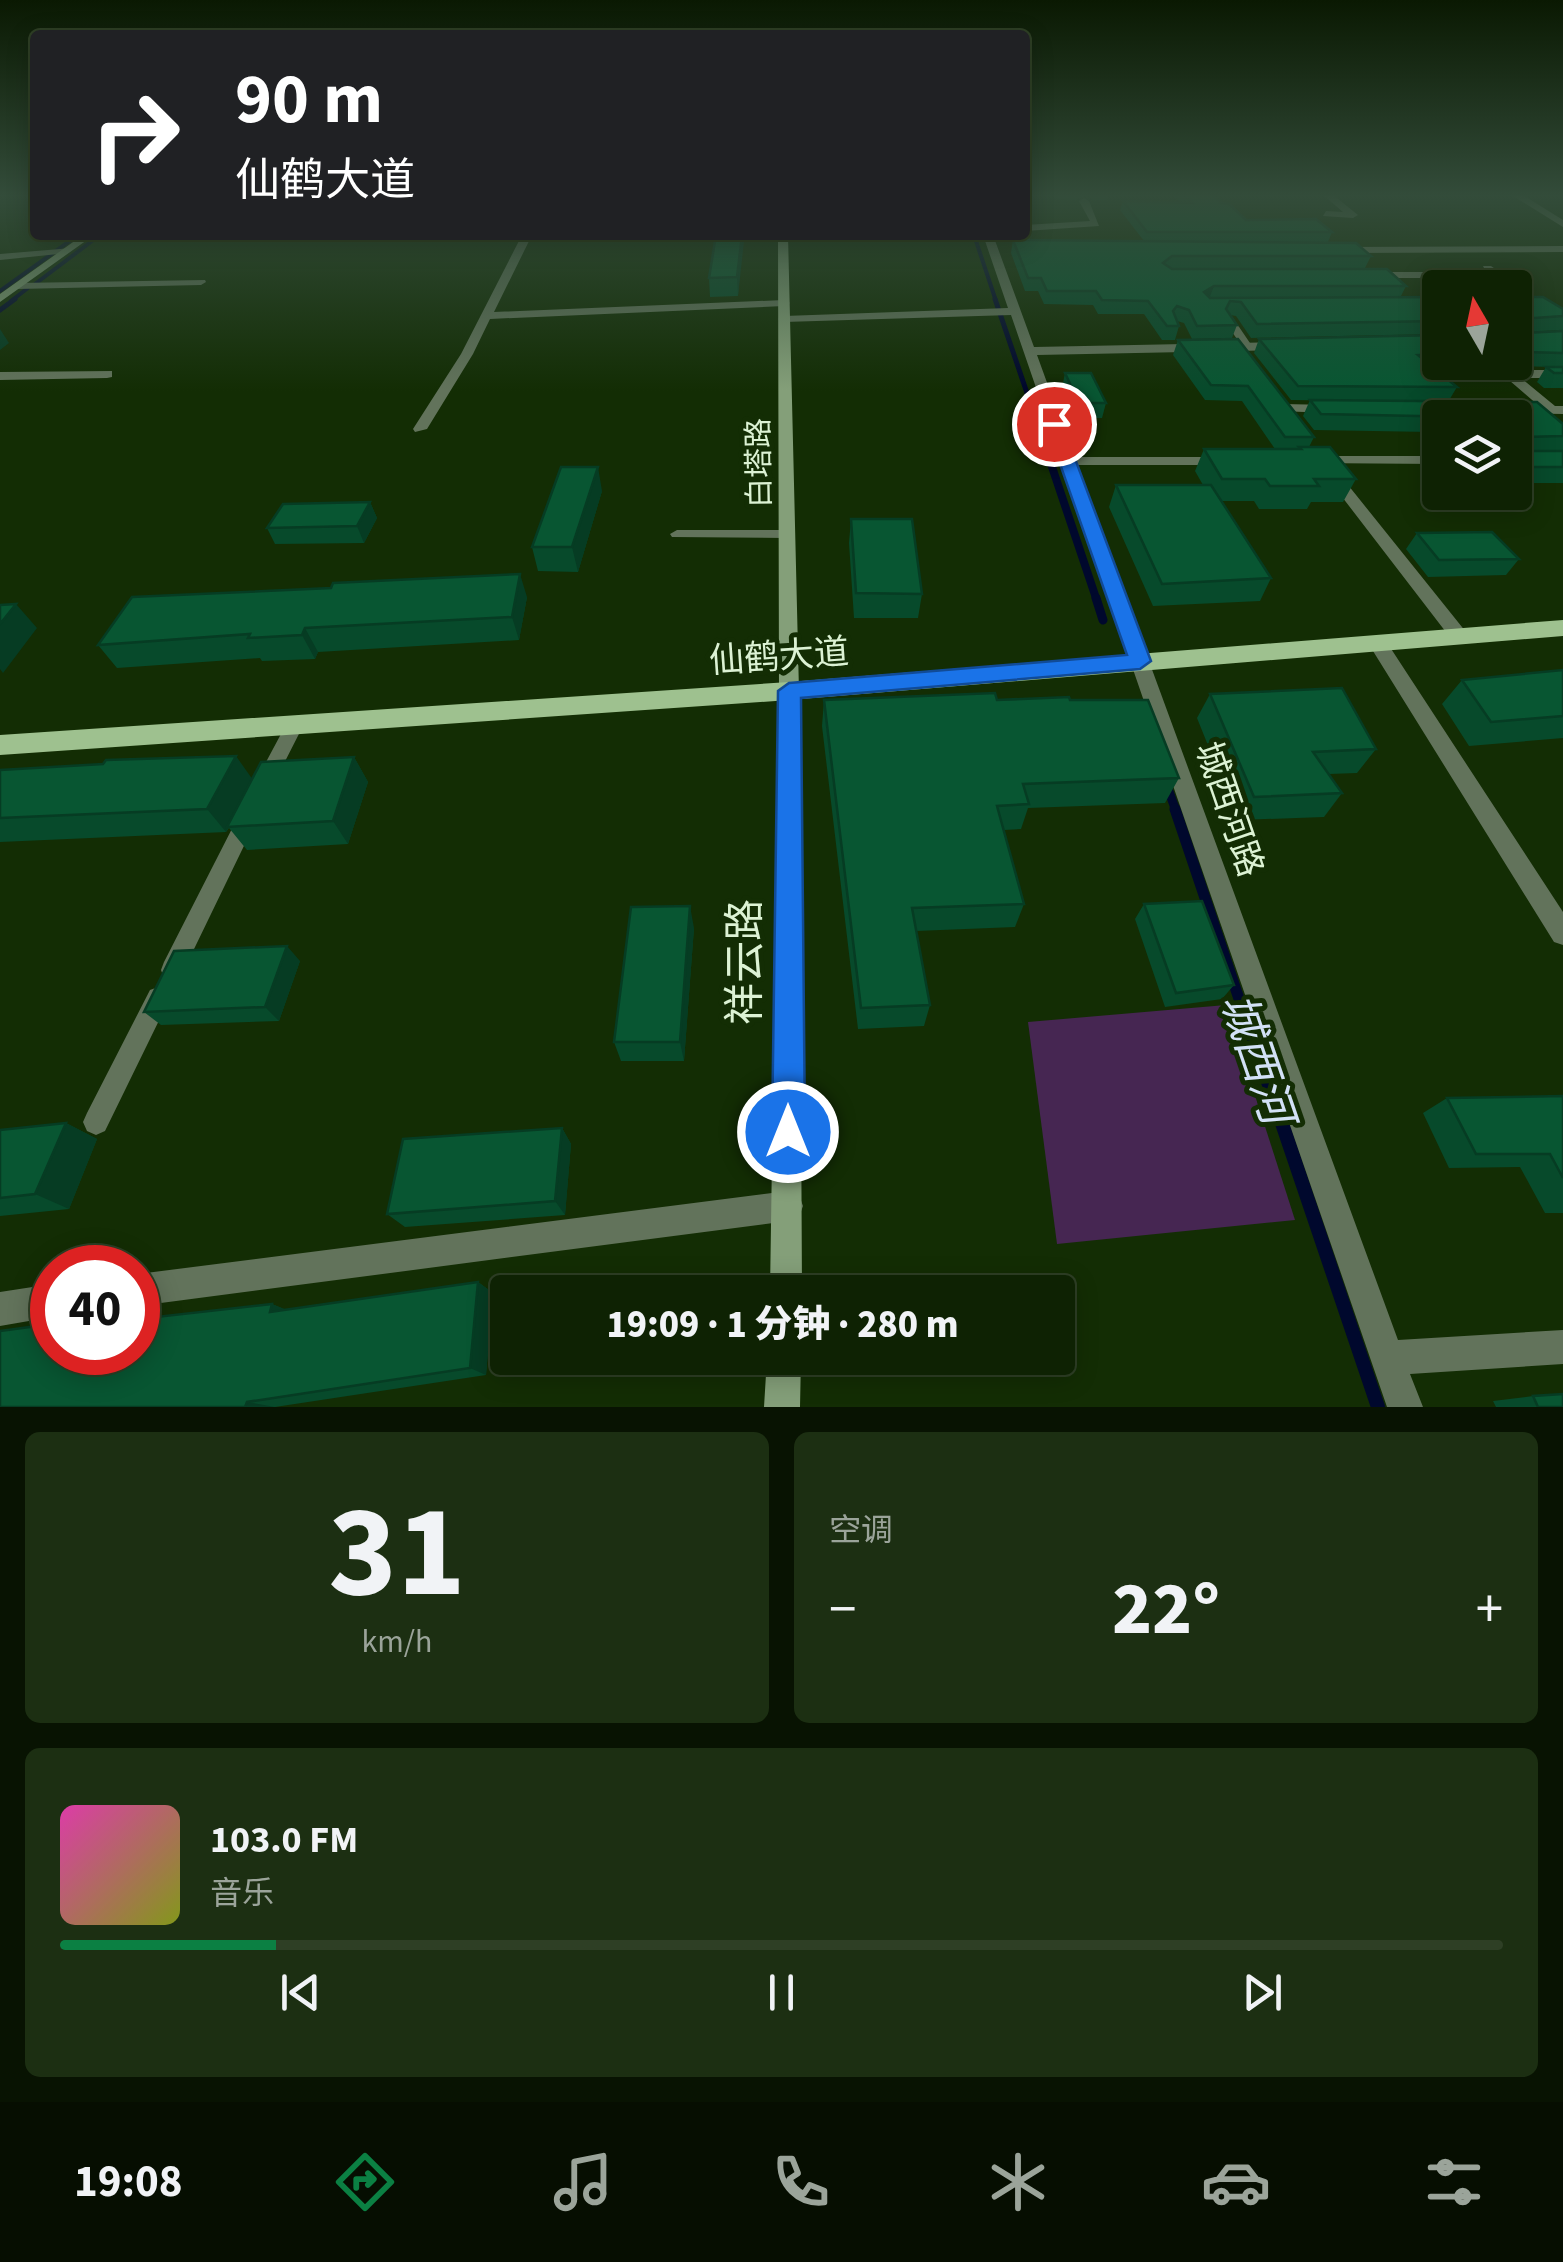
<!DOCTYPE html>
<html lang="zh">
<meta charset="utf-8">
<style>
:root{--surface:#0e2203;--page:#1c2f12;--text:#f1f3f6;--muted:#9ba49a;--line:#2e3f25;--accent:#0b8043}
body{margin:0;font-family:"Source Sans 3","Noto Sans SC",sans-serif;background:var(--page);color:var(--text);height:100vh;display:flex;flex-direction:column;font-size:38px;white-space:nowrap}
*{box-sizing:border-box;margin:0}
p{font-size:32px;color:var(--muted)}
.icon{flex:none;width:55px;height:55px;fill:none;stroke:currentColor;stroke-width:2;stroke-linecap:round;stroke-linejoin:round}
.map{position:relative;height:1407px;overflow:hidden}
.panel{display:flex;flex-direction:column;gap:25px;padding:25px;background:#081302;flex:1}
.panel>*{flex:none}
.hud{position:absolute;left:30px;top:30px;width:1000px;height:210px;border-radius:10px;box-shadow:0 5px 25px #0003,0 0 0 2px var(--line);background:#202124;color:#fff;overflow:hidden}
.needle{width:65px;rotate:351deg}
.controls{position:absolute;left:1422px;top:270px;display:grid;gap:20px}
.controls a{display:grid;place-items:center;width:110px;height:110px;border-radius:10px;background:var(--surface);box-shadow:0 5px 25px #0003,0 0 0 2px var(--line);font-size:50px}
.speed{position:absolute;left:30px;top:1245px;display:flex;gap:20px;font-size:50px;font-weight:700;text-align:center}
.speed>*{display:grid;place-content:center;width:130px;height:130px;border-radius:50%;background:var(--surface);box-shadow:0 5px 25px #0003,0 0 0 2px var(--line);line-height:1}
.speed .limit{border:15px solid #d22;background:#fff;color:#111}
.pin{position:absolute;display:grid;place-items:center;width:85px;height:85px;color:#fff;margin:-42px;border:5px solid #fff;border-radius:50%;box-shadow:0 2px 10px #0007}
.me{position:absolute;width:110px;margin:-55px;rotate:0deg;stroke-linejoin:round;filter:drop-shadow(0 0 8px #0008)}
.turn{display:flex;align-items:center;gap:35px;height:210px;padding:0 40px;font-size:45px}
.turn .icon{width:130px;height:130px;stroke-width:2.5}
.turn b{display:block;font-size:70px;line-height:85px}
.big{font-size:75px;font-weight:800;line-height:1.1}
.panel .tile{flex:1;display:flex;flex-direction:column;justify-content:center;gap:15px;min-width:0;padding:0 35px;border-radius:15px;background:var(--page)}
.panel .dial{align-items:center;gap:0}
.dial b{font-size:130px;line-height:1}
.song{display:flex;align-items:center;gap:30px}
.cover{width:120px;height:120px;border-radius:15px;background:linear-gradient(135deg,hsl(320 70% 55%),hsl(70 70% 35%))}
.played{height:10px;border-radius:5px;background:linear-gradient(90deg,var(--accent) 15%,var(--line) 15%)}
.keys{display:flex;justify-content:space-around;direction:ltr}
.heat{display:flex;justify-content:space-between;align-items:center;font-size:55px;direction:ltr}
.panel .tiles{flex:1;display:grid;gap:25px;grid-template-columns:1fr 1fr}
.tile:last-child{grid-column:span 2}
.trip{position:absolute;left:490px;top:1275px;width:585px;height:100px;border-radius:10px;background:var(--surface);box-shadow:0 5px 25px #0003,0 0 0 2px var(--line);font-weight:800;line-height:100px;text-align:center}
.tabs{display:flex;height:160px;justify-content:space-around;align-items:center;background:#060e01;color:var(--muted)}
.tabs .icon{width:70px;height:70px}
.tabs .current{color:var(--accent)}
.tabs b{font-size:45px;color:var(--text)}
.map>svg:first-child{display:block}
.green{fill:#462652}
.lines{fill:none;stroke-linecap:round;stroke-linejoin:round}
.stream-far5{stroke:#00082d;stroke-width:4}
.stream-far4{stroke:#00082d;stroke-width:5}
.stream-far3{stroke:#00082d;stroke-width:8}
.stream-far2{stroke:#00082d;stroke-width:9}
.stream-far1{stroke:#00082d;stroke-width:11}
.stream{stroke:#00082d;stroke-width:14}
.lane{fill:#62735b;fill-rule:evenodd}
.street{fill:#62735b;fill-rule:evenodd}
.secondary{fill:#849f79;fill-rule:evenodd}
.primary{fill:#9ec18f;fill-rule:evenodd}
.wall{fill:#074a2b}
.shaded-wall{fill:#063c23}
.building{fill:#085632;stroke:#063c23;stroke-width:2.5}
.route{fill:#1a73e8;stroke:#114b97;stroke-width:2.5}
.labels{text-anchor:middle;stroke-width:10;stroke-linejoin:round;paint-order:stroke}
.far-street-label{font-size:30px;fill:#dcf2d4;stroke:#132d04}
.street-label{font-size:35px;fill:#dcf2d4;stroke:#132d04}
.near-street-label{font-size:42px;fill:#dcf2d4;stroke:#132d04}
.near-water-label{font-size:45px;font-style:italic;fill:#d2e1f6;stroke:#132d04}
</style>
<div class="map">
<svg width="1563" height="1407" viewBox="0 0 1563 1407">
<rect width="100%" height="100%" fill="#132d04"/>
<path class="green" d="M 1226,1005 L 1295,1220 L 1057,1244 L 1028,1022 Z"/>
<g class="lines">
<path class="stream-far5" d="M 974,235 L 996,301
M 35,284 L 100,235
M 0,291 L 78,235
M 11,301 L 28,288"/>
<path class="stream-far4" d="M 995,299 L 1041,434
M 0,310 L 15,299"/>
<path class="stream-far3" d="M 1040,431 L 1097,601"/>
<path class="stream-far2" d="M 1096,598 L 1103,620
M 1167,786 L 1176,811"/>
<path class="stream-far1" d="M 1175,809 L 1265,1076"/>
<path class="stream" d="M 1265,1073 L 1378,1407"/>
<path class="lane" d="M 1225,318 L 1233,318 L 1252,346 L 1251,348 L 1243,348 L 1224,320 Z
M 677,530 L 787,530 L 794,534 L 787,538 L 672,537 L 670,534 Z
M 295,717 L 301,719 L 304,724 L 272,787 L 265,790 L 258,787 L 256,782 L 258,777 L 289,719 Z
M 247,811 L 254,813 L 257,819 L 180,978 L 172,981 L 164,978 L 161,970 L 164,962 L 240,813 Z
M 158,987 L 166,990 L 170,998 L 105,1131 L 96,1135 L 87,1131 L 83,1122 L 87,1113 L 150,990 Z"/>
<path class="street" d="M 1322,194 L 1332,194 L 1358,215 L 1353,218 L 1323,216 L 1326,211 L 1343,212 Z
M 1510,194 L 1521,194 L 1563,220 L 1563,227 Z
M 1084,198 L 1089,201 L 1099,226 L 1025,231 L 1025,225 L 1090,221 L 1079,201 Z
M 522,235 L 532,235 L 494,312 L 784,300 L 790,303 L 784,306 L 490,319 L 473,354 L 427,429 L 415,432 L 413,429 L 461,354 Z
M 983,235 L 993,235 L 1034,347 L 1280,342 L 1286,346 L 1280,350 L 1037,355 L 1074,457 L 1225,457 L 1232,461 L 1225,465 L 1077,465 L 1398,1340 L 1563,1330 L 1563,1364 L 1410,1374 L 1423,1407 L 1387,1407 L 1011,315 L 784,322 L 778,319 L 784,316 L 1008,308 Z
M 1563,246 L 1563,252 L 1341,253 L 1336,250 L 1341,247 Z
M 72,248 L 68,253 L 0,260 L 0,254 Z
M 1483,266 L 1491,266 L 1563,316 L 1563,325 L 1515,293 L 1515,288 L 1508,288 L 1495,278 L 1370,278 L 1365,275 L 1370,272 L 1486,272 Z
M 205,280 L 206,282 L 201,285 L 17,289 L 12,286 L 17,283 Z
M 1488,362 L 1502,362 L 1512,370 L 1563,370 L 1563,378 L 1521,378 L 1555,406 L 1563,406 L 1563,414 L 1515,413 L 1515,407 L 1539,406 Z
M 112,371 L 112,377 L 107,378 L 0,380 L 0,372 Z
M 1283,404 L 1331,405 L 1338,409 L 1331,413 L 1278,411 L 1276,408 Z
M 1314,456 L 1440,456 L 1440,464 L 1309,463 L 1309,457 Z
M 1331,469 L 1336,470 L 1466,632 L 1468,636 L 1466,640 L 1452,640 L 1326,476 L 1326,470 Z
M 1377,637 L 1384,638 L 1563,912 L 1563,945 L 1554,942 L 1368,643 Z
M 788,1191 L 799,1195 L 803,1206 L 799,1217 L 788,1221 L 138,1306 L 138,1274 Z
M 52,1284 L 52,1317 L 0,1326 L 0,1292 Z"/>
<path class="secondary" d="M 83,235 L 94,235 L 0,302 L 0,294 Z
M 778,235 L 788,235 L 799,691 L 802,1292 L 770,1292 L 779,691 Z
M 767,1358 L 801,1358 L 800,1407 L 764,1407 Z"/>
<path class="primary" d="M 1563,620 L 1563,636 L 789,700 L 0,755 L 0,735 L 789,682 Z"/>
</g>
<path class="wall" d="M 1054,194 L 1108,194 L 1107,200 L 1093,200 L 1086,195 L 1076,200 L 1057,199 Z
M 1172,194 L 1215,194 L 1221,203 L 1246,220 L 1332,232 L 1328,242 L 1371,256 L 1365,268 L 1406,286 L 1400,298 L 1440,297 L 1440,334 L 1251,338 L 1236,316 L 1230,315 L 1237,325 L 1232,338 L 1192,339 L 1184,323 L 1177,321 L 1179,326 L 1175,340 L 1162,340 L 1144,314 L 1098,314 L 1093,305 L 1044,304 L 1038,291 L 1025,291 L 1011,253 L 1013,240 L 1144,241 L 1120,210 L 1123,201 L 1180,202 Z
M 716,235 L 743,235 L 738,296 L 710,297 L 709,278 Z
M 849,235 L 922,235 L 922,238 L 869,242 L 868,238 L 849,238 Z
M 1515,297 L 1563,309 L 1563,330 L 1523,332 L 1563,331 L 1563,388 L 1544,388 L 1537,382 L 1546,367 L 1555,367 L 1516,366 L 1510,362 L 1515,362 Z
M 1440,335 L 1440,362 L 1488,362 L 1487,366 L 1434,368 L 1457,387 L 1448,402 L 1291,400 L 1254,353 L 1259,339 Z
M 1238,339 L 1314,437 L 1309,447 L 1356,479 L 1343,502 L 1311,502 L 1307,509 L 1259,509 L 1254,501 L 1222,501 L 1271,578 L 1260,601 L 1153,606 L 1109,507 L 1116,485 L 1203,485 L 1195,471 L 1204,449 L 1275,449 L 1242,401 L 1205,400 L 1173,355 L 1178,340 Z
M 1065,373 L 1106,403 L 1102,418 L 1075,418 L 1062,388 Z
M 1310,400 L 1537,402 L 1563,424 L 1563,483 L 1515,483 L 1515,418 L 1440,418 L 1440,440 L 1431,432 L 1314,430 L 1303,416 Z
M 602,491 L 578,572 L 538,571 L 532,547 Z
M 370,502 L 377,518 L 364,543 L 275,544 L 267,528 Z
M 851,519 L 922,594 L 918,618 L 854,618 L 849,543 Z
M 1417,533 L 1519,559 L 1506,575 L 1428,577 L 1406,549 Z
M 527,597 L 519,640 L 318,652 L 315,659 L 262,661 L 260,658 L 117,668 L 98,645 Z
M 1563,670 L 1563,738 L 1469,746 L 1442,704 L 1462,680 Z
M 1210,694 L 1376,749 L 1357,773 L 1329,774 L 1342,793 L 1324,817 L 1238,820 L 1197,718 Z
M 824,700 L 1070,700 L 1179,778 L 1165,803 L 1028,808 L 1021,829 L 1004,830 L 1024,904 L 1015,927 L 916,931 L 930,1005 L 924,1026 L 858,1029 L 822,726 Z
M 354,757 L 368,782 L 348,844 L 247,850 L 229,828 L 226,832 L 0,842 L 0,770 L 252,778 Z
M 1144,904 L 1234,985 L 1222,999 L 1165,1007 L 1135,919 Z
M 694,928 L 684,1061 L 621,1061 L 614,1042 Z
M 300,961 L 279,1021 L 161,1025 L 144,1012 Z
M 1563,1096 L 1563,1213 L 1545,1213 L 1520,1167 L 1449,1168 L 1423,1113 L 1447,1098 Z
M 66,1123 L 97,1139 L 69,1209 L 0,1216 L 0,1130 Z
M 562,1128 L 571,1144 L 565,1215 L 405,1227 L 387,1214 Z
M 478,1282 L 493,1293 L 486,1375 L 275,1407 L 0,1407 L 52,1352 L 272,1304 L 286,1310 Z
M 1533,1396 L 1563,1407 L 1496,1407 L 1493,1401 Z"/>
<path class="shaded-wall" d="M 742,235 L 743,235 L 744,241 L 738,296 L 737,277 Z
M 1214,286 L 1209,299 L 1204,292 Z
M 0,329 L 9,343 L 0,350 Z
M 598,467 L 602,491 L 578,572 L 572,547 Z
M 370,502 L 377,518 L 364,543 L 357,526 Z
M 520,574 L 527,597 L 519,640 L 512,617 Z
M 16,604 L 37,628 L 3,673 L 0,669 L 0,624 Z
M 305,628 L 318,652 L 315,659 L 302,635 Z
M 236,756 L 253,780 L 226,832 L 207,809 Z
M 354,757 L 368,782 L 348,844 L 333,821 Z
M 690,906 L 694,928 L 684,1061 L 680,1042 Z
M 287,946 L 300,961 L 279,1021 L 265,1007 Z
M 66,1123 L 97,1139 L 69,1209 L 35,1194 Z
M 562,1128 L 571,1144 L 565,1215 L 555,1201 Z
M 478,1282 L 493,1293 L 486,1375 L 470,1368 Z
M 272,1304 L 297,1314 L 270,1312 Z
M 247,1402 L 275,1407 L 245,1407 Z"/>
<path class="building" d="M 1184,194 L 1215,194 L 1221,203 L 1229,204 L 1246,220 L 1316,219 L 1332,232 L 1147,232 L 1123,201 L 1192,203 Z
M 716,235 L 742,235 L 737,277 L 709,278 Z
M 1013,240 L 1356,243 L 1371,256 L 1172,256 L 1163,263 L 1172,269 L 1387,269 L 1406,286 L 1214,286 L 1204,292 L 1210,298 L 1440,297 L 1440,321 L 1257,324 L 1241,302 L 1230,301 L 1226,309 L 1237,325 L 1197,326 L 1189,310 L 1177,306 L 1173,311 L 1179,326 L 1167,326 L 1148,301 L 1102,300 L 1096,291 L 1047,291 L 1041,278 L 1028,278 Z
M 1515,297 L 1543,297 L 1563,309 L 1563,316 L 1521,319 L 1520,329 L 1524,333 L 1563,331 L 1563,353 L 1525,352 L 1515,347 Z
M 1440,335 L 1440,354 L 1418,355 L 1457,387 L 1298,386 L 1259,339 Z
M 1238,339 L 1314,437 L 1285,437 L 1248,386 L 1211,385 L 1178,340 Z
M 1546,367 L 1563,367 L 1563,373 L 1554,373 Z
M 1065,373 L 1091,373 L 1106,403 L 1079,403 Z
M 1310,400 L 1537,402 L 1563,424 L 1563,436 L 1523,437 L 1522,447 L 1526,451 L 1563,451 L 1563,467 L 1515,467 L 1515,418 L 1321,414 Z
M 1299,447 L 1330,447 L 1356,479 L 1314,479 L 1319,486 L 1270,486 L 1265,479 L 1222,479 L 1204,449 L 1301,449 Z
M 561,467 L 598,467 L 572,547 L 532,547 Z
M 1116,485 L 1211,485 L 1271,578 L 1162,584 Z
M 370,502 L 357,526 L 267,528 L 283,504 Z
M 851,519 L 912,519 L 922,594 L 856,593 Z
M 1492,532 L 1519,559 L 1439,560 L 1417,533 Z
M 520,574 L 512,617 L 305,628 L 302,635 L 248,638 L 250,634 L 98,645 L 132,597 L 331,588 L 333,583 Z
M 16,604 L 0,624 L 0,605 Z
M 1563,670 L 1563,716 L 1491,722 L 1462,680 Z
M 1342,688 L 1376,749 L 1313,752 L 1342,793 L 1254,797 L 1210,694 Z
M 995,693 L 997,700 L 1069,697 L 1070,700 L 1148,700 L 1179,778 L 1023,784 L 1029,804 L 997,806 L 1024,904 L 912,908 L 930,1005 L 861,1008 L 824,700 Z
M 236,756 L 207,809 L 0,818 L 0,770 L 103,764 L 106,760 Z
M 354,757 L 333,821 L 227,827 L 261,762 Z
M 1202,901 L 1234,985 L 1176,993 L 1144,904 Z
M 690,906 L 680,1042 L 614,1042 L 631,907 Z
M 287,946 L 265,1007 L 144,1012 L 174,951 Z
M 1563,1096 L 1563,1178 L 1550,1154 L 1476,1154 L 1447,1098 Z
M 66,1123 L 35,1194 L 0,1198 L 0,1130 Z
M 562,1128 L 555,1201 L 387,1214 L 403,1139 Z
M 478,1282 L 470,1368 L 247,1402 L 245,1407 L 0,1407 L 0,1331 L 52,1324 L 52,1352 L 138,1352 L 138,1319 L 272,1304 L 270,1312 Z
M 1563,1394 L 1563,1407 L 1538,1407 L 1533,1396 Z"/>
<linearGradient id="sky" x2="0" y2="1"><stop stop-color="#0a1902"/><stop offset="0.5" stop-color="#334c3a"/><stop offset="1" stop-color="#334c3a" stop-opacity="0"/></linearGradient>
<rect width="1563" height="391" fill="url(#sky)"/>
<path class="route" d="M 1048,421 L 1062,424 L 1151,661 L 1140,669 L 801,698 L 805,1132 L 800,1144 L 788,1148 L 776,1144 L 772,1132 L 778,691 L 789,683 L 1127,655 L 1046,424 Z"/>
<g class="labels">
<g class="far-street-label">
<text transform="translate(759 463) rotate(-91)" y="10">白塔路</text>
</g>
<g class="street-label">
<text transform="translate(779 656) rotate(-4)" y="12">仙鹤大道</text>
<text transform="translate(1230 809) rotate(71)" y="12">城西河路</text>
</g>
<g class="near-street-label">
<text transform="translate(744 962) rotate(-90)" y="15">祥云路</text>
</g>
<g class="near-water-label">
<text transform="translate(1258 1058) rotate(71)" y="16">城西河</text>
</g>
</g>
</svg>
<div class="controls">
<a><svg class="needle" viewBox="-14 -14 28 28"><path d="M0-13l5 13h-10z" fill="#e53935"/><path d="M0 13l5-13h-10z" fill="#9ba49a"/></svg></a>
<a><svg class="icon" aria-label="layers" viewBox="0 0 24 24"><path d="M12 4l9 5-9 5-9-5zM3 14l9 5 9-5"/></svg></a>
</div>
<div class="speed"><div class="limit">40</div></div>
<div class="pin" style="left:1054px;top:424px;background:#d93025"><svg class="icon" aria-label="arrive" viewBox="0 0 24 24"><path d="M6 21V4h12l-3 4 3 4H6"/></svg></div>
<svg class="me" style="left:788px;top:1132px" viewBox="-20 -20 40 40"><circle r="17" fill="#1a73e8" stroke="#fff" stroke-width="3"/><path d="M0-11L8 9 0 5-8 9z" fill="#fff"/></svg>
<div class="trip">19:09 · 1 分钟 · 280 m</div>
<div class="hud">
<div class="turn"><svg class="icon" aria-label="right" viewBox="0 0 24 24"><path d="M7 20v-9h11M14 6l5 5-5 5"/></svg><div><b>90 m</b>仙鹤大道</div></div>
</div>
</div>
<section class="panel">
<div class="tiles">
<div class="tile dial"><b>31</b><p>km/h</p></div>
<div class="tile"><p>空调</p>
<div class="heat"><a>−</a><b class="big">22°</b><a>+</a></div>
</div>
<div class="tile">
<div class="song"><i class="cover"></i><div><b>103.0 FM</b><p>音乐</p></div></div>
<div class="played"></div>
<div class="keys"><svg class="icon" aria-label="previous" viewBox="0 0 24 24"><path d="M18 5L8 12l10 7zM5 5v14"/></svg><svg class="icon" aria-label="pause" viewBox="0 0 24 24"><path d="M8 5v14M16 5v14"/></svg><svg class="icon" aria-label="next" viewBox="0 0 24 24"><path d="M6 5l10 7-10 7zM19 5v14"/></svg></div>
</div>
</div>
</section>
<nav class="tabs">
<b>19:08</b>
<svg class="icon current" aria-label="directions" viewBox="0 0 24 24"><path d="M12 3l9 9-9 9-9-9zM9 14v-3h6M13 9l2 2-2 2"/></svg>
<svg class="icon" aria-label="music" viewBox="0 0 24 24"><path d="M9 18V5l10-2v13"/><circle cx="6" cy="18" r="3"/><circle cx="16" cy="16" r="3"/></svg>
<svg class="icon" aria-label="phone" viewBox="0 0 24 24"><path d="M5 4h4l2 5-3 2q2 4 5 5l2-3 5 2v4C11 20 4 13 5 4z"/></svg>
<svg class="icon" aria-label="climate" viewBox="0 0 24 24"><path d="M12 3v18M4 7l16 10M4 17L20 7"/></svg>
<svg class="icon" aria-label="car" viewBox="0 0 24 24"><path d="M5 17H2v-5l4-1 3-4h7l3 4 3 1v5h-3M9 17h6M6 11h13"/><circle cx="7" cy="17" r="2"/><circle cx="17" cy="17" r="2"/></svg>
<svg class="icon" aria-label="filters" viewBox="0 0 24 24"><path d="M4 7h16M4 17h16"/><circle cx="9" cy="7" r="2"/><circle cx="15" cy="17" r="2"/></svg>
</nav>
